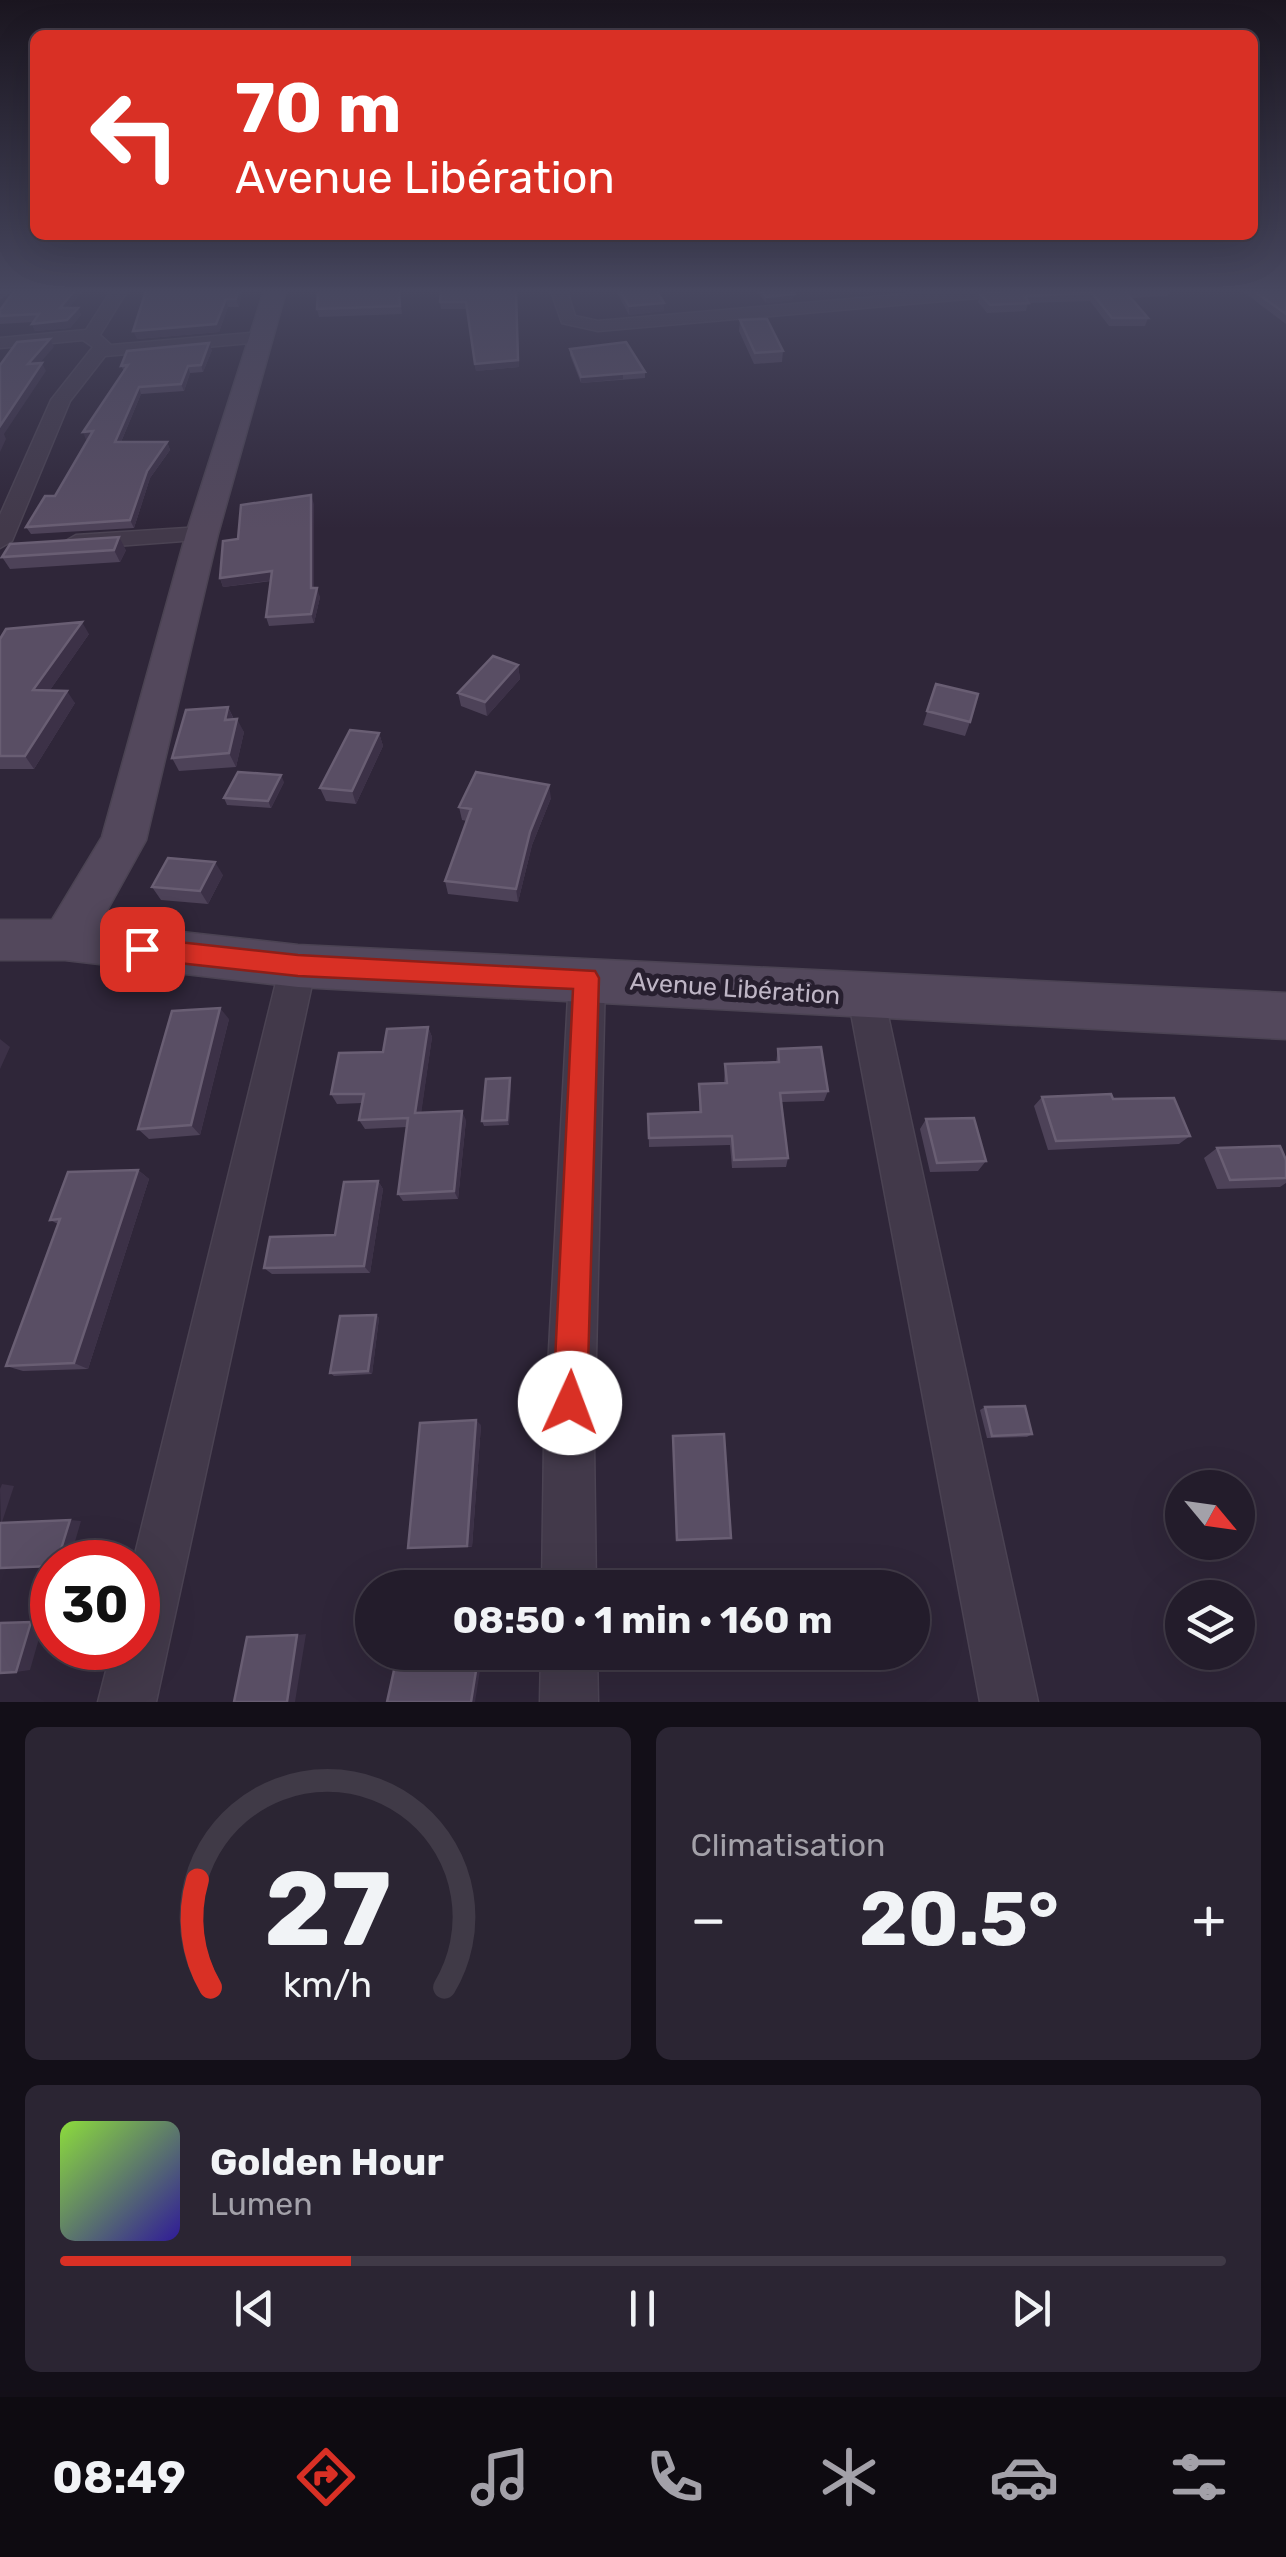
<!DOCTYPE html>
<html lang="fr">
<meta charset="utf-8">
<style>
:root{--surface:#231c2b;--page:#2b2533;--text:#f1f3f6;--muted:#a3a1a9;--line:#403a47;--accent:#d93025}
body{margin:0;font-family:Rubik,sans-serif;background:var(--page);color:var(--text);height:100vh;display:flex;flex-direction:column;font-size:38px;white-space:nowrap}
*{box-sizing:border-box;margin:0}
p{font-size:32px;color:var(--muted)}
.icon{flex:none;width:55px;height:55px;fill:none;stroke:currentColor;stroke-width:2;stroke-linecap:round;stroke-linejoin:round}
.map{position:relative;height:1702px;overflow:hidden}
.panel{display:flex;flex-direction:column;gap:25px;padding:25px;background:#130f18;flex:1}
.panel>*{flex:none}
.banner{position:absolute;left:30px;top:30px;width:1228px;height:210px;border-radius:15px;box-shadow:0 10px 40px #0002,0 0 0 2px var(--line);background:#d93025;color:#fff;overflow:hidden}
.needle{width:65px;rotate:119deg}
.fabs{position:absolute;left:1165px;top:1470px;display:grid;gap:20px}
.fabs a{display:grid;place-items:center;width:90px;height:90px;border-radius:50%;background:var(--surface);box-shadow:0 10px 40px #0002,0 0 0 2px var(--line);font-size:50px}
.speed{position:absolute;left:30px;top:1540px;display:flex;gap:20px;font-size:50px;font-weight:700;text-align:center}
.speed>*{display:grid;place-content:center;width:130px;height:130px;border-radius:50%;background:var(--surface);box-shadow:0 10px 40px #0002,0 0 0 2px var(--line);line-height:1}
.speed .limit{border:15px solid #d22;background:#fff;color:#111}
.pin{position:absolute;display:grid;place-items:center;width:85px;height:85px;color:#fff;margin:-42px;border-radius:20px;box-shadow:0 5px 15px #0006}
.me{position:absolute;width:110px;margin:-55px;rotate:2deg;stroke-linejoin:round;filter:drop-shadow(0 0 8px #0008)}
.turn{display:flex;align-items:center;gap:35px;height:210px;padding:0 40px;font-size:45px}
.turn .icon{width:130px;height:130px;stroke-width:2.5}
.turn b{display:block;font-size:70px;line-height:85px}
.big{font-size:75px;font-weight:700;line-height:1.1}
.panel .tile{flex:1;display:flex;flex-direction:column;justify-content:center;gap:15px;min-width:0;padding:0 35px;border-radius:15px;background:var(--page)}
.panel .dial{align-items:center;gap:0}
.dial svg{height:260px;overflow:visible;fill:none;stroke:var(--line);stroke-width:7;stroke-linecap:round;text-anchor:middle}
.dial text{fill:var(--text);stroke:none}
.song{display:flex;align-items:center;gap:30px}
.cover{width:120px;height:120px;border-radius:15px;background:linear-gradient(135deg,hsl(90 70% 55%),hsl(250 70% 35%))}
.played{height:10px;border-radius:5px;background:linear-gradient(90deg,var(--accent) 25%,var(--line) 25%)}
.keys{display:flex;justify-content:space-around;direction:ltr}
.heat{display:flex;justify-content:space-between;align-items:center;font-size:55px;direction:ltr}
.panel .tiles{flex:1;display:grid;gap:25px;grid-template-columns:1fr 1fr}
.tile:last-child{grid-column:span 2}
.trip{position:absolute;left:355px;top:1570px;width:575px;height:100px;border-radius:50px;background:var(--surface);box-shadow:0 10px 40px #0002,0 0 0 2px var(--line);font-weight:700;line-height:100px;text-align:center}
.menu{display:flex;height:160px;justify-content:space-around;align-items:center;background:#0e0b11;color:var(--muted)}
.menu .icon{width:70px;height:70px}
.menu .active{color:var(--accent)}
.menu b{font-size:45px;color:var(--text)}
.map>svg:first-child{display:block}
.lines{fill:none;stroke-linecap:round;stroke-linejoin:round}
.street-casing{stroke:#4b4353;stroke-width:3}
.secondary-casing{stroke:#4b4353;stroke-width:3}
.street{fill:#42394a;fill-rule:evenodd}
.secondary{fill:#53485c;fill-rule:evenodd}
.wall{fill:#4d4258}
.shaded-wall{fill:#3c3147}
.building{fill:#594e64;stroke:#695e73;stroke-width:2.5}
.route{fill:#d93025;stroke:#8d1f18;stroke-width:2.5}
.labels{text-anchor:middle;stroke-width:10;stroke-linejoin:round;paint-order:stroke}
.street-label{font-size:25px;fill:#beb5c5;stroke:#271f2f}
</style>
<div class="map">
<svg width="1286" height="1702" viewBox="0 0 1286 1702">
<rect width="100%" height="100%" fill="#2f2639"/>
<g class="lines">
<g class="street-casing">
<path id="street" d="M 0,291 L 9,291 L 0,298 Z
M 111,291 L 127,291 L 100,335 L 111,345 L 261,332 L 270,337 L 261,342 L 105,356 L 70,401 L 12,541 L 0,548 L 0,515 L 51,400 L 93,347 L 83,340 L 0,348 L 0,338 L 86,330 Z
M 551,291 L 567,291 L 575,316 L 598,321 L 943,291 L 1008,291 L 1000,296 L 598,331 L 562,323 Z
M 202,527 L 214,534 L 210,539 L 76,549 L 64,542 L 76,535 Z
M 298,951 L 311,955 L 316,966 L 156,1702 L 98,1702 L 112,1648 L 138,1648 L 138,1562 L 133,1562 L 280,966 L 285,955 Z
M 587,962 L 600,967 L 605,978 L 594,1442 L 596,1588 L 542,1588 L 544,1442 L 569,978 L 574,967 Z
M 866,981 L 879,986 L 884,997 L 1038,1702 L 980,1702 L 848,997 L 853,986 Z
M 541,1652 L 597,1652 L 598,1702 L 540,1702 Z"/>
</g>
<g class="secondary-casing">
<path id="secondary" d="M 264,291 L 286,291 L 218,534 L 146,840 L 100,923 L 298,945 L 1286,993 L 1286,1039 L 298,987 L 65,960 L 0,960 L 0,920 L 52,920 L 102,837 L 186,534 Z"/>
</g>
<use href="#street" class="street"/>
<use href="#secondary" class="secondary"/>
</g>
<path class="wall" d="M 14,291 L 82,291 L 69,308 L 78,308 L 81,315 L 70,328 L 35,331 L 32,324 L 33,322 L 0,324 L 0,310 Z
M 242,291 L 239,307 L 228,307 L 219,332 L 137,339 Z
M 399,291 L 402,314 L 319,317 L 317,309 Z
M 517,291 L 519,367 L 476,371 L 467,309 L 441,309 L 440,302 Z
M 616,291 L 657,291 L 664,303 L 664,311 L 629,315 Z
M 756,291 L 791,291 L 793,300 L 766,303 Z
M 1004,291 L 1170,291 L 1168,296 L 1131,298 L 1148,318 L 1145,326 L 1109,326 L 1090,301 L 1028,303 L 1026,311 L 987,313 L 978,302 L 980,294 Z
M 1238,291 L 1286,291 L 1286,324 L 1245,293 Z
M 740,320 L 783,351 L 782,362 L 754,364 L 739,331 Z
M 570,349 L 645,372 L 645,378 L 581,383 L 570,355 Z
M 212,350 L 203,372 L 190,373 L 184,391 L 141,394 L 121,442 L 167,442 L 170,450 L 150,478 L 134,528 L 31,534 L 26,527 L 55,496 L 88,439 L 86,440 L 124,371 L 121,366 Z
M 314,504 L 314,588 L 320,597 L 314,623 L 269,626 L 266,617 L 271,581 L 223,587 L 220,578 L 238,539 Z
M 126,550 L 120,562 L 10,569 L 2,557 Z
M 89,634 L 50,690 L 75,703 L 34,769 L 0,769 L 0,639 Z
M 518,665 L 520,679 L 487,716 L 461,706 L 458,693 Z
M 936,684 L 970,722 L 965,736 L 923,725 Z
M 228,707 L 234,719 L 244,732 L 236,767 L 179,771 L 172,758 Z
M 379,733 L 383,746 L 356,804 L 326,801 L 320,788 Z
M 284,782 L 271,808 L 227,805 L 224,798 Z
M 551,798 L 532,845 L 518,902 L 448,894 L 445,881 L 467,821 L 462,820 L 459,807 Z
M 223,875 L 208,904 L 161,900 L 152,887 Z
M 229,1019 L 200,1135 L 149,1139 L 138,1129 Z
M 428,1027 L 432,1037 L 421,1112 L 466,1120 L 458,1199 L 403,1201 L 398,1194 L 407,1127 L 365,1129 L 359,1120 L 362,1103 L 337,1104 L 331,1094 L 383,1052 Z
M 778,1049 L 828,1091 L 824,1101 L 782,1102 L 788,1158 L 786,1167 L 732,1168 L 730,1145 L 649,1147 L 648,1114 L 699,1112 L 699,1084 L 724,1083 L 725,1064 L 776,1062 Z
M 510,1078 L 511,1084 L 509,1125 L 484,1126 L 482,1121 Z
M 1042,1097 L 1113,1099 L 1190,1136 L 1179,1144 L 1048,1150 L 1034,1106 Z
M 926,1119 L 986,1161 L 978,1171 L 930,1172 L 920,1129 Z
M 1217,1148 L 1286,1160 L 1286,1183 L 1280,1187 L 1217,1189 L 1204,1158 Z
M 138,1170 L 149,1179 L 88,1369 L 23,1371 L 6,1366 L 58,1224 L 50,1220 Z
M 378,1181 L 383,1189 L 370,1273 L 272,1274 L 264,1268 L 335,1235 Z
M 376,1315 L 379,1318 L 372,1374 L 334,1376 L 330,1373 Z
M 985,1407 L 1032,1434 L 1027,1437 L 987,1438 L 980,1410 Z
M 481,1425 L 472,1547 L 408,1548 Z
M 673,1436 L 731,1538 L 729,1539 L 676,1541 Z"/>
<path class="shaded-wall" d="M 74,291 L 82,291 L 63,316 L 60,308 Z
M 238,291 L 242,291 L 239,307 L 236,299 Z
M 516,291 L 519,367 L 476,371 L 475,364 Z
M 794,294 L 793,300 L 766,303 L 766,297 Z
M 226,299 L 228,307 L 219,332 L 137,339 L 133,331 Z
M 664,303 L 664,311 L 629,315 L 629,306 Z
M 78,308 L 81,315 L 70,328 L 35,331 L 32,324 Z
M 50,339 L 54,347 L 32,372 L 28,364 Z
M 209,343 L 212,350 L 203,372 L 201,365 Z
M 42,363 L 46,371 L 4,434 L 6,439 L 0,452 L 0,426 Z
M 188,366 L 190,373 L 184,391 L 181,384 Z
M 623,373 L 623,379 L 581,383 L 581,377 Z
M 139,387 L 141,394 L 118,449 L 115,442 Z
M 93,431 L 96,439 L 86,440 L 83,432 Z
M 167,442 L 170,450 L 150,478 L 134,528 L 130,520 L 147,471 Z
M 311,495 L 314,504 L 314,597 L 311,588 Z
M 119,537 L 126,550 L 120,562 L 114,550 Z
M 272,571 L 275,580 L 223,587 L 220,578 Z
M 317,588 L 320,597 L 314,623 L 311,614 Z
M 82,622 L 89,634 L 41,703 L 33,690 Z
M 518,665 L 520,679 L 487,716 L 485,702 Z
M 67,691 L 75,703 L 34,769 L 25,756 Z
M 228,707 L 234,720 L 225,720 Z
M 237,719 L 244,732 L 236,767 L 229,753 Z
M 379,733 L 383,746 L 356,804 L 352,791 Z
M 281,775 L 284,782 L 271,808 L 268,801 Z
M 549,785 L 551,798 L 532,845 L 518,902 L 516,889 L 530,832 Z
M 215,862 L 223,875 L 208,904 L 200,891 Z
M 220,1008 L 229,1019 L 200,1135 L 191,1125 Z
M 428,1027 L 432,1037 L 420,1122 L 415,1113 Z
M 0,1039 L 10,1047 L 0,1069 Z
M 510,1078 L 511,1084 L 509,1125 L 507,1120 Z
M 462,1111 L 466,1120 L 458,1199 L 454,1191 Z
M 138,1170 L 149,1179 L 88,1369 L 74,1363 Z
M 378,1181 L 383,1189 L 370,1273 L 364,1266 Z
M 376,1315 L 379,1318 L 372,1374 L 368,1371 Z
M 476,1420 L 481,1425 L 472,1547 L 467,1546 Z
M 2,1484 L 14,1486 L 1,1525 L 0,1489 Z
M 70,1520 L 81,1521 L 69,1562 L 57,1562 Z
M 44,1621 L 30,1670 L 16,1672 L 31,1622 Z
M 306,1634 L 295,1702 L 287,1702 L 297,1635 Z
M 479,1652 L 483,1652 L 475,1702 L 471,1702 Z"/>
<path class="building" d="M 14,291 L 74,291 L 60,308 L 78,308 L 67,320 L 32,324 L 39,314 L 0,316 L 0,310 Z
M 146,291 L 238,291 L 236,299 L 226,299 L 216,324 L 133,331 Z
M 318,291 L 399,291 L 400,306 L 317,309 Z
M 441,291 L 516,291 L 518,360 L 475,364 L 466,302 L 440,302 Z
M 620,291 L 657,291 L 664,303 L 629,306 Z
M 761,291 L 791,291 L 794,294 L 766,297 Z
M 1004,291 L 1125,291 L 1148,318 L 1112,318 L 1092,293 L 1025,296 L 1029,303 L 990,305 L 980,294 Z
M 1254,291 L 1286,291 L 1286,314 Z
M 767,319 L 783,351 L 755,353 L 740,320 Z
M 50,339 L 28,364 L 42,363 L 0,426 L 0,365 L 17,342 Z
M 626,342 L 645,372 L 581,377 L 570,349 Z
M 209,343 L 201,365 L 188,366 L 181,384 L 139,387 L 115,442 L 167,442 L 147,471 L 130,520 L 26,527 L 45,496 L 55,496 L 93,431 L 83,432 L 128,365 L 121,366 L 127,351 Z
M 311,495 L 311,588 L 317,588 L 311,614 L 266,617 L 272,571 L 220,578 L 223,541 L 238,539 L 241,505 Z
M 119,537 L 114,550 L 2,557 L 10,544 Z
M 82,622 L 33,690 L 67,691 L 25,756 L 0,756 L 0,639 L 6,629 Z
M 493,656 L 518,665 L 485,702 L 458,693 Z
M 936,684 L 978,694 L 970,722 L 927,711 Z
M 228,707 L 225,720 L 237,719 L 229,753 L 172,758 L 186,710 Z
M 350,730 L 379,733 L 352,791 L 320,788 Z
M 238,772 L 281,775 L 268,801 L 224,798 Z
M 476,772 L 549,785 L 530,832 L 516,889 L 445,881 L 471,809 L 459,807 Z
M 168,858 L 215,862 L 200,891 L 152,887 Z
M 220,1008 L 191,1125 L 138,1129 L 172,1011 Z
M 428,1027 L 415,1113 L 462,1111 L 454,1191 L 398,1194 L 408,1118 L 359,1120 L 364,1094 L 331,1094 L 339,1053 L 383,1052 L 387,1029 Z
M 821,1047 L 828,1091 L 780,1093 L 788,1158 L 734,1160 L 732,1136 L 649,1138 L 648,1114 L 701,1112 L 699,1084 L 727,1083 L 725,1064 L 779,1062 L 778,1049 Z
M 510,1078 L 507,1120 L 482,1121 L 486,1079 Z
M 1111,1094 L 1113,1099 L 1174,1098 L 1190,1136 L 1056,1141 L 1042,1097 Z
M 974,1118 L 986,1161 L 937,1163 L 926,1119 Z
M 1280,1146 L 1286,1160 L 1286,1178 L 1230,1180 L 1217,1148 Z
M 138,1170 L 74,1363 L 6,1366 L 60,1219 L 50,1220 L 68,1172 Z
M 378,1181 L 364,1266 L 264,1268 L 270,1237 L 335,1235 L 344,1182 Z
M 376,1315 L 368,1371 L 330,1373 L 340,1316 Z
M 1025,1406 L 1032,1434 L 992,1436 L 985,1407 Z
M 476,1420 L 467,1546 L 408,1548 L 420,1423 Z
M 724,1434 L 731,1538 L 677,1540 L 673,1436 Z
M 70,1520 L 57,1562 L 52,1562 L 52,1566 L 0,1568 L 0,1523 Z
M 31,1622 L 16,1672 L 0,1673 L 0,1623 Z
M 297,1635 L 287,1702 L 234,1702 L 247,1637 Z
M 398,1652 L 479,1652 L 471,1702 L 387,1702 Z"/>
<linearGradient id="sky" x2="0" y2="1"><stop stop-color="#1a151f"/><stop offset="0.55" stop-color="#47475f"/><stop offset="1" stop-color="#47475f" stop-opacity="0"/></linearGradient>
<rect width="1286" height="529" fill="url(#sky)"/>
<path class="route" d="M 142,938 L 298,955 L 595,971 L 599,978 L 587,1403 L 582,1415 L 570,1420 L 558,1415 L 553,1403 L 573,989 L 298,976 L 142,959 L 134,956 L 130,949 L 134,941 Z"/>
<g class="labels">
<g class="street-label">
<text transform="translate(735 988) rotate(4)" y="9">Avenue Libération</text>
</g>
</g>
</svg>
<div class="fabs">
<a><svg class="needle" viewBox="-14 -14 28 28"><path d="M0-13l5 13h-10z" fill="#e53935"/><path d="M0 13l5-13h-10z" fill="#a3a1a9"/></svg></a>
<a><svg class="icon" aria-label="layers" viewBox="0 0 24 24"><path d="M12 4l9 5-9 5-9-5zM3 14l9 5 9-5"/></svg></a>
</div>
<div class="speed"><div class="limit">30</div></div>
<div class="pin" style="left:142px;top:949px;background:#d93025"><svg class="icon" aria-label="arrive" viewBox="0 0 24 24"><path d="M6 21V4h12l-3 4 3 4H6"/></svg></div>
<svg class="me" style="left:570px;top:1403px" viewBox="-20 -20 40 40"><circle r="19" fill="#fff"/><path d="M0-13L10 11 0 6-10 11z" fill="#d93025"/></svg>
<div class="trip">08:50 · 1 min · 160 m</div>
<div class="banner">
<div class="turn"><svg class="icon" aria-label="left" viewBox="0 0 24 24"><path d="M17 20v-9H6M10 6l-5 5 5 5"/></svg><div><b>70 m</b>Avenue Libération</div></div>
</div>
</div>
<section class="panel">
<div class="tiles">
<div class="tile dial"><svg viewBox="0 0 100 80">
<path d="M14 69A42 42 0 1 1 86 69"/>
<path d="M14 69A42 42 0 0 1 10 36" stroke="#d93025"/>
<text x="50" y="56" font-size="32" font-weight="700">27</text>
<text x="50" y="72" font-size="11">km/h</text>
</svg></div>
<div class="tile"><p>Climatisation</p>
<div class="heat"><a>−</a><b class="big">20.5°</b><a>+</a></div>
</div>
<div class="tile">
<div class="song"><i class="cover"></i><div><b>Golden Hour</b><p>Lumen</p></div></div>
<div class="played"></div>
<div class="keys"><svg class="icon" aria-label="previous" viewBox="0 0 24 24"><path d="M18 5L8 12l10 7zM5 5v14"/></svg><svg class="icon" aria-label="pause" viewBox="0 0 24 24"><path d="M8 5v14M16 5v14"/></svg><svg class="icon" aria-label="next" viewBox="0 0 24 24"><path d="M6 5l10 7-10 7zM19 5v14"/></svg></div>
</div>
</div>
</section>
<nav class="menu">
<b>08:49</b>
<svg class="icon active" aria-label="directions" viewBox="0 0 24 24"><path d="M12 3l9 9-9 9-9-9zM9 14v-3h6M13 9l2 2-2 2"/></svg>
<svg class="icon" aria-label="music" viewBox="0 0 24 24"><path d="M9 18V5l10-2v13"/><circle cx="6" cy="18" r="3"/><circle cx="16" cy="16" r="3"/></svg>
<svg class="icon" aria-label="phone" viewBox="0 0 24 24"><path d="M5 4h4l2 5-3 2q2 4 5 5l2-3 5 2v4C11 20 4 13 5 4z"/></svg>
<svg class="icon" aria-label="climate" viewBox="0 0 24 24"><path d="M12 3v18M4 7l16 10M4 17L20 7"/></svg>
<svg class="icon" aria-label="car" viewBox="0 0 24 24"><path d="M5 17H2v-5l4-1 3-4h7l3 4 3 1v5h-3M9 17h6M6 11h13"/><circle cx="7" cy="17" r="2"/><circle cx="17" cy="17" r="2"/></svg>
<svg class="icon" aria-label="filters" viewBox="0 0 24 24"><path d="M4 7h16M4 17h16"/><circle cx="9" cy="7" r="2"/><circle cx="15" cy="17" r="2"/></svg>
</nav>
